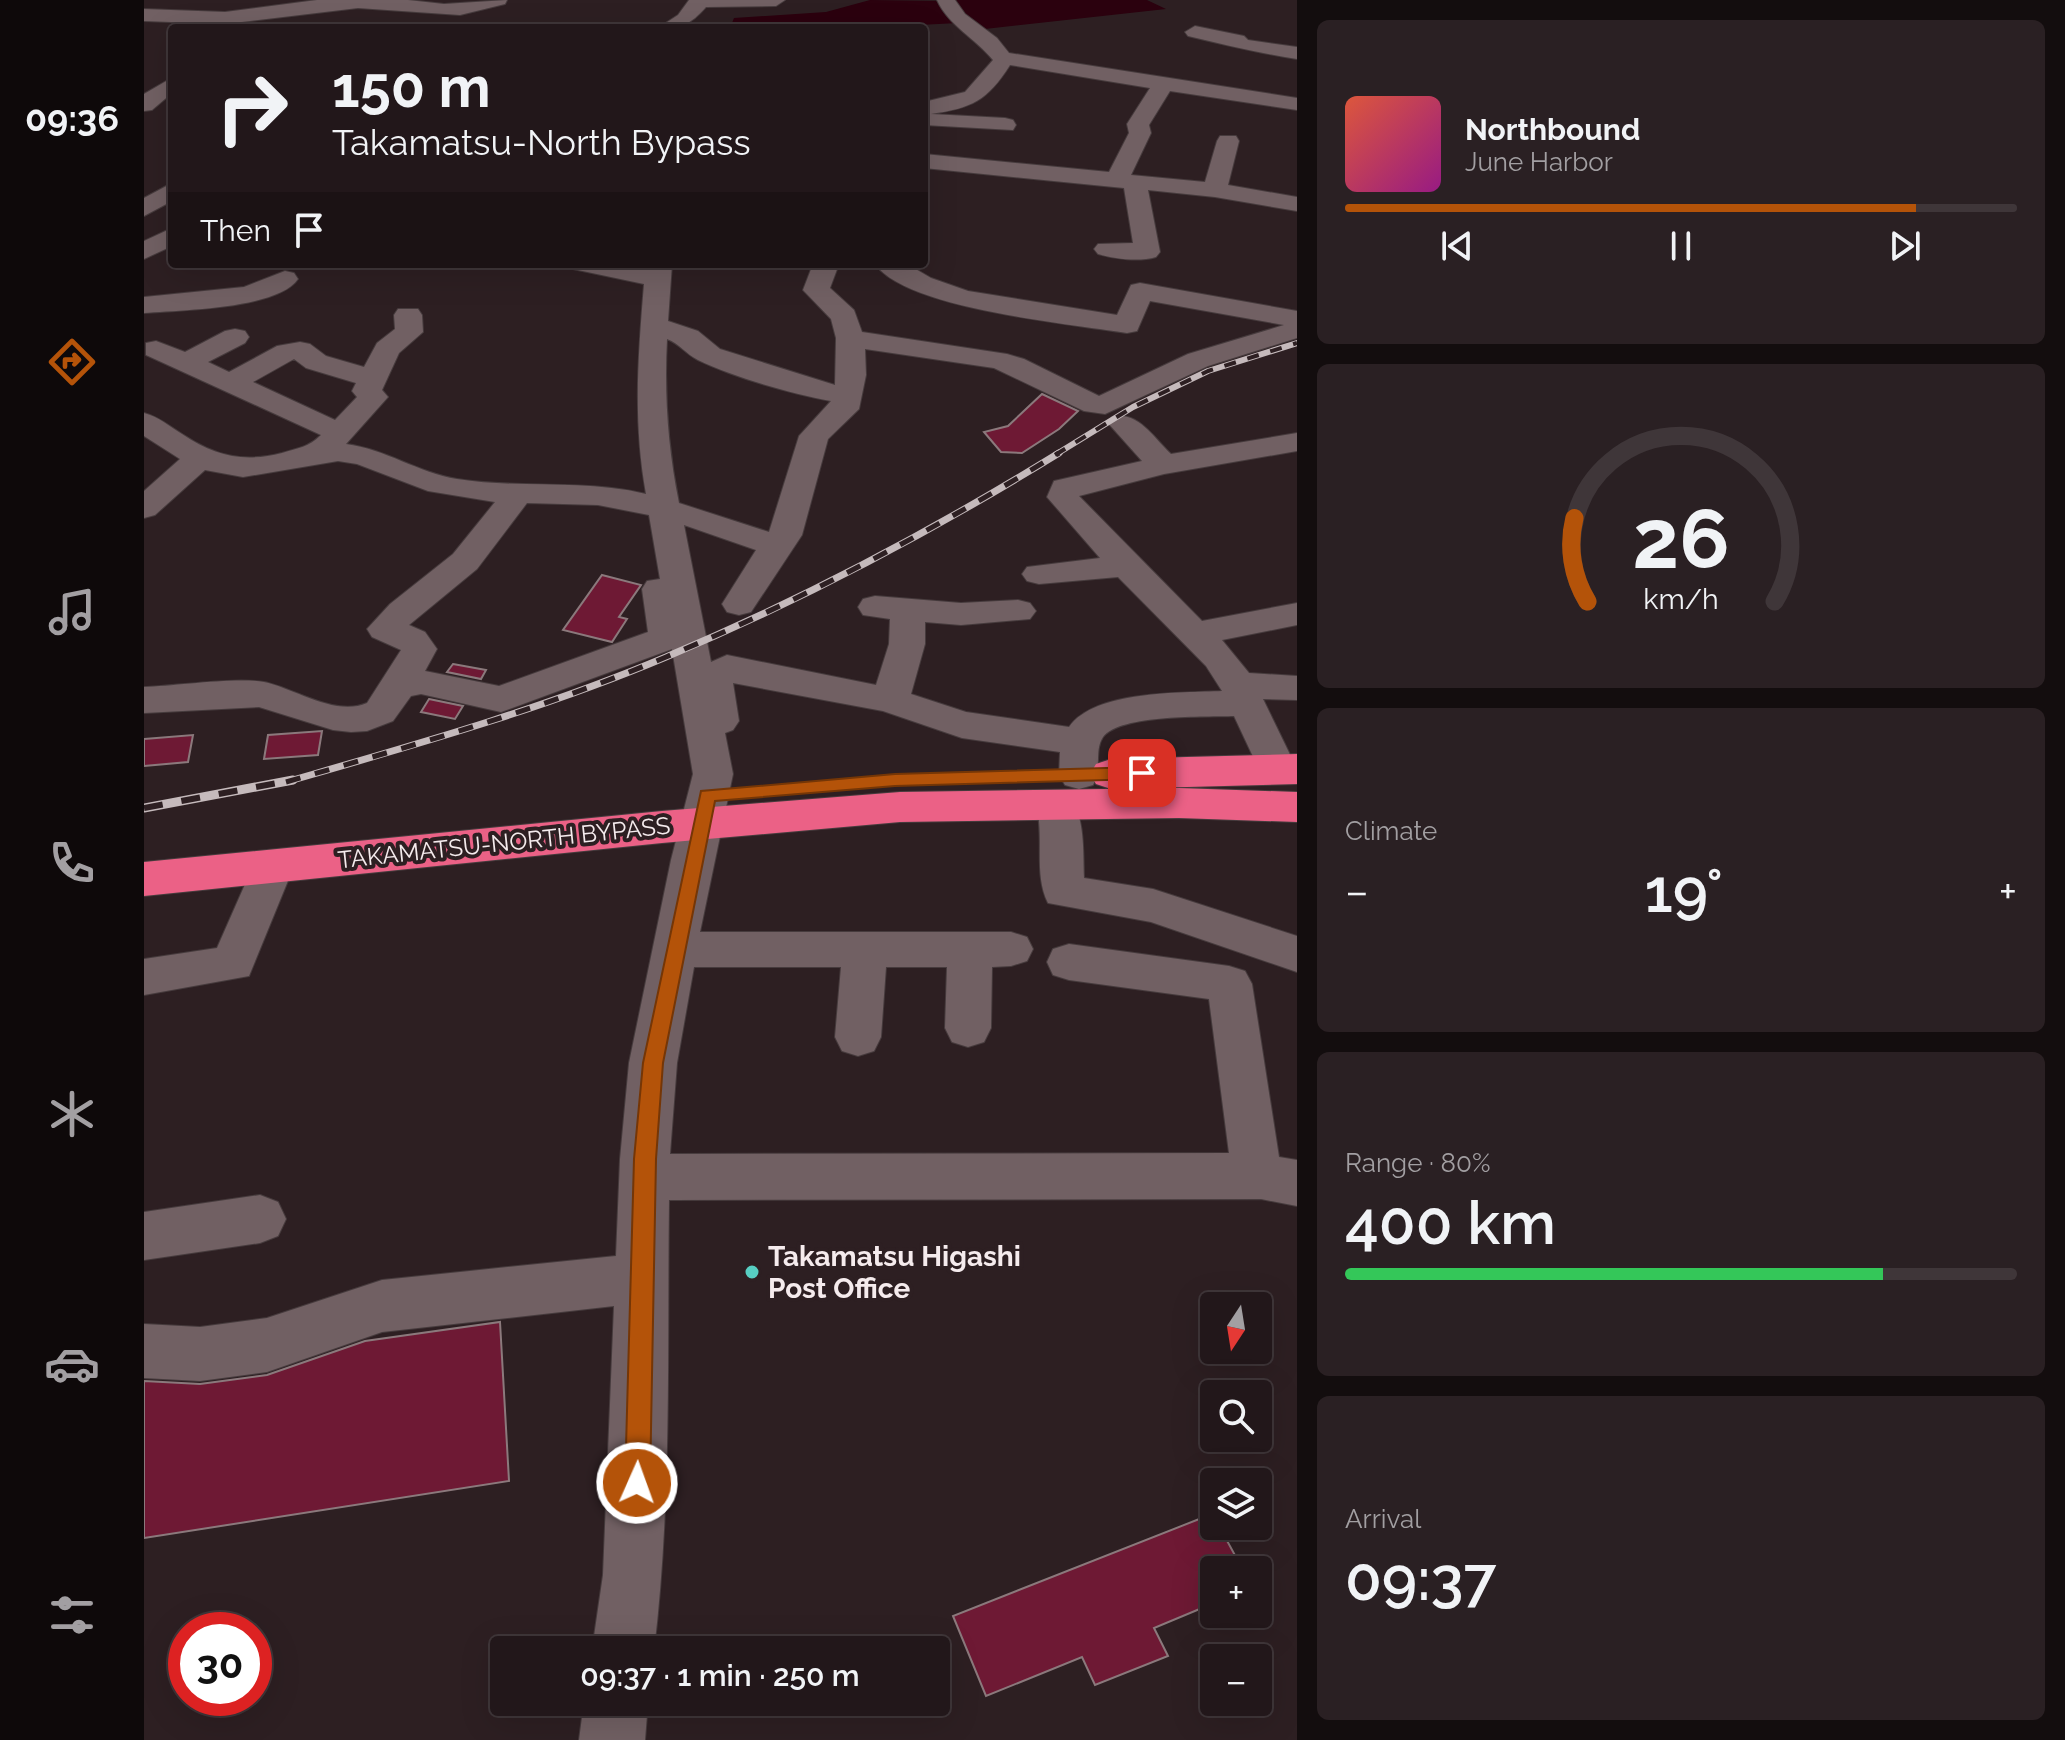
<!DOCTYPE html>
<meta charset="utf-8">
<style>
:root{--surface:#22171a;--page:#2a2023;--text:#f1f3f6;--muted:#a29fa2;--line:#3f3639;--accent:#b45309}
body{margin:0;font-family:Raleway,sans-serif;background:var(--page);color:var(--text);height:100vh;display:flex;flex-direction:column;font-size:30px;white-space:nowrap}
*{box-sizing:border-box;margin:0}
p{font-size:26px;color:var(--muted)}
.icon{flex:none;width:44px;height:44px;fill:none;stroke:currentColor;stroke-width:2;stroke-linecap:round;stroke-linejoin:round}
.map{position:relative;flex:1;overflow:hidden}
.details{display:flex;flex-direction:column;gap:20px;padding:20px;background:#130d0e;width:768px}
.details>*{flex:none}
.guide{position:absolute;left:24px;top:24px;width:760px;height:244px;border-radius:8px;box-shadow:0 8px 32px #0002,0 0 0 2px var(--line);background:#22171a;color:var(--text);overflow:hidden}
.needle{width:52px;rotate:192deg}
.controls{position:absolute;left:1056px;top:1292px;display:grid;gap:16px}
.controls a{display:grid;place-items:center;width:72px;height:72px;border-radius:8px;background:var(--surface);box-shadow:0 8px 32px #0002,0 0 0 2px var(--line);font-size:40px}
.speed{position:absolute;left:24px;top:1612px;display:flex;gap:16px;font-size:40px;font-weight:700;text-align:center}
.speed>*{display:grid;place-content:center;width:104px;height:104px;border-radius:50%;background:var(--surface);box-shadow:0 8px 32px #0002,0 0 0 2px var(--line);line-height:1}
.speed .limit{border:12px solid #d22;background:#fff;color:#111}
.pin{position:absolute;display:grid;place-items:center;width:68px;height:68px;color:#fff;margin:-34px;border-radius:16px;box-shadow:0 4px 12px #0006}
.me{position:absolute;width:88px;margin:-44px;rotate:2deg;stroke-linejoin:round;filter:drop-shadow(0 0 6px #0008)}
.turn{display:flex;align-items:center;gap:28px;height:168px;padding:0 32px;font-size:36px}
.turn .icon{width:104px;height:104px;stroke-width:2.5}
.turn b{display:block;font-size:56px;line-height:68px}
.then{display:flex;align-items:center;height:76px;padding:0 32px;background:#0003;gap:16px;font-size:30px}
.big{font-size:60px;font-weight:600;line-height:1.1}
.details .widget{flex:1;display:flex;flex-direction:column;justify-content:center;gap:12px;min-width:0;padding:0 28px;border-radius:12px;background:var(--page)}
.details .dial{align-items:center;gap:0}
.dial svg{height:208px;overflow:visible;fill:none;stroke:var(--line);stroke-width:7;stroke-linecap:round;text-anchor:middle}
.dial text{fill:var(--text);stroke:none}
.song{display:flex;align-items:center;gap:24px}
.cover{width:96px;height:96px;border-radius:12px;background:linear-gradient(135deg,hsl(10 70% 55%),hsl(310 70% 35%))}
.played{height:8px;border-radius:4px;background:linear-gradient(90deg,var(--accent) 85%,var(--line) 85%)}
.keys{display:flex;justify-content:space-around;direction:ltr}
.heat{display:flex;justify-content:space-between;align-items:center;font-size:44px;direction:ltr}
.charge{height:12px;border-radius:6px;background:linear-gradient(90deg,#34c759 80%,var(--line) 0)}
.trip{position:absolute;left:346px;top:1636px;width:460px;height:80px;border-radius:8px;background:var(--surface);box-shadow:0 8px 32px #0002,0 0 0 2px var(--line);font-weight:600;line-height:80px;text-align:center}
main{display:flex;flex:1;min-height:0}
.tab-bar{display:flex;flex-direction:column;width:144px;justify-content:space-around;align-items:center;background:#0e090a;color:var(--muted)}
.tab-bar .icon{width:56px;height:56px}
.tab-bar .on{color:var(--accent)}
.tab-bar b{font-size:36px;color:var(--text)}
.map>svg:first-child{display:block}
.water{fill:#2b010e}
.building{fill:#6e1934;stroke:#8b797c;stroke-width:2}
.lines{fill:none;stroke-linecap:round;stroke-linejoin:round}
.minor-casing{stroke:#463b3d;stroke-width:2}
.highway-casing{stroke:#463b3d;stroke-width:2}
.minor{fill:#716063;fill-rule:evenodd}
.highway{fill:#eb6186;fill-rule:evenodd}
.rail-far2-casing{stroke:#c5babc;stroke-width:6}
.rail-far1-casing{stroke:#c5babc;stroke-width:7}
.rail-casing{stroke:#c5babc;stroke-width:9}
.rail-far2{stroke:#2d1f22;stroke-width:4;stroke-dasharray:12;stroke-linecap:butt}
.rail-far1{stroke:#2d1f22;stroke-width:5;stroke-dasharray:15;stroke-linecap:butt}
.rail{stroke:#2d1f22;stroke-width:6;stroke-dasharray:19;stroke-linecap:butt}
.route{fill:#b45309;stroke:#753606;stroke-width:2}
.poi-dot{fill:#57cec2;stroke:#2d1f22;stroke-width:3}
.labels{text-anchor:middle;stroke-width:8;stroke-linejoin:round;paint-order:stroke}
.street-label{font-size:24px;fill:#f5ebed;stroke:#2d1f22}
.near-poi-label{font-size:28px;font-weight:bold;fill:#f5ebed;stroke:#2d1f22;text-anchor:start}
</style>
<main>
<nav class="tab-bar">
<b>09:36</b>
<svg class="icon on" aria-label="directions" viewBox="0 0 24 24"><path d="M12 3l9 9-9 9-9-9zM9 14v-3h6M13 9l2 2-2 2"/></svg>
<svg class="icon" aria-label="music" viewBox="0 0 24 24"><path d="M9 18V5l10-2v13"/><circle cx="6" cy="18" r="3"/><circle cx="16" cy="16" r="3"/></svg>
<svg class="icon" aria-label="phone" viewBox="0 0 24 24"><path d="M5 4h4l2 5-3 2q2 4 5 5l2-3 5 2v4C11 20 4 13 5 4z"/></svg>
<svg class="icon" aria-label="climate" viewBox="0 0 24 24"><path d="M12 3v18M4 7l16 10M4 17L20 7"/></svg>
<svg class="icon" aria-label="car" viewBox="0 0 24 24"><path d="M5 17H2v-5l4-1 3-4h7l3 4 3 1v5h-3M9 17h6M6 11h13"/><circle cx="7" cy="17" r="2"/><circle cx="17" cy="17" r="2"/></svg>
<svg class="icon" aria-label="filters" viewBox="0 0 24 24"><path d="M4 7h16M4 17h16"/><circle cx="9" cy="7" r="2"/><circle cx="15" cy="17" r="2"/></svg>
</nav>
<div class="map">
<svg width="1153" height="1740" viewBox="0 0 1153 1740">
<rect width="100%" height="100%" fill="#2d1f22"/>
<path class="water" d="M 726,0 L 797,1 L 814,23 L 775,25 L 764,28 L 586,28 L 590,18 L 682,12 Z
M 807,0 L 1003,0 L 1022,9 L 832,30 Z"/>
<path class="building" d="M 898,394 L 934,411 L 915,429 L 878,453 L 857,452 L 840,432 L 864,426 Z
M 458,575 L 497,585 L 475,617 L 483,619 L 468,642 L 419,630 Z
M 309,664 L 342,670 L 337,679 L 303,672 Z
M 285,699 L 319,706 L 311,719 L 277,712 Z
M 178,731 L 174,755 L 120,759 L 124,735 Z
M 49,735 L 44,762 L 0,766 L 0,739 Z
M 356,1322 L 365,1481 L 0,1538 L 0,1381 L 56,1384 L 123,1375 L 221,1341 Z
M 1068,1514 L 1070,1526 L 1075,1526 L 1099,1570 L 1070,1570 L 1070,1603 L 1010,1628 L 1024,1656 L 951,1685 L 938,1657 L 842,1696 L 809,1616 Z"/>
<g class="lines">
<g class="minor-casing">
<path id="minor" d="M 173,0 L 264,0 L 300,4 L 363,0 L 361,4 L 316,15 L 214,8 L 81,24 L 0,21 L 0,9 L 81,12 Z
M 545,0 L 641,0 L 632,6 L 562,7 C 546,25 538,28 514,28 L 534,15 Z
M 793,0 L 811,0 L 821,14 L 853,38 L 865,53 L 1153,98 L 1153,110 L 1026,91 L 1005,125 L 1007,133 L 987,175 L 1061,182 L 1073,141 L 1076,136 L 1092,136 L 1095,141 L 1084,185 L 1153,197 L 1153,211 L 1071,197 L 1004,190 L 1016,252 L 1012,257 C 995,262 971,259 954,254 L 950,249 L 954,244 L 989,243 L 980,188 L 780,168 L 780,154 L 965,172 L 985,133 L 983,124 L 1006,88 L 866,65 C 843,101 828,108 787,114 L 861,118 L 869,120 L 872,125 L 869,130 L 780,125 L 780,102 L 821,92 L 849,60 C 831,38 805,26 793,0 Z
M 1051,26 L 1100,36 L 1104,40 L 1153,47 L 1153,59 C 1115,53 1081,45 1044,36 L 1041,32 Z
M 24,80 L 28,81 L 28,93 L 8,110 L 0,111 L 0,94 Z
M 28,183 L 28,201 L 0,216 L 0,198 Z
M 28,228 L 28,246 L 0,259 L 0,241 Z
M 425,264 L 478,264 L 502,269 L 502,264 L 528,264 L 524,321 L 554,331 L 576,349 L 691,385 L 692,338 L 687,319 L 659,290 L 669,264 L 695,264 L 686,288 L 710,310 L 718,332 L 863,354 L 880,359 L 955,396 L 1044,354 L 1140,325 L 1006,301 L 993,331 L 983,333 C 928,324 762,309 731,264 L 763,264 L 787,278 L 824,291 L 973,315 L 987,285 L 996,283 L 1153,311 L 1153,338 L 1064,366 L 961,414 L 940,411 L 850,368 L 721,349 L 722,375 L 715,409 L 684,439 L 658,535 L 607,612 L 595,615 L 583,612 L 578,604 L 612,550 L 540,525 L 567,662 L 583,655 L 732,685 L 745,644 L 746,619 L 719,615 L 714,607 L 719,599 L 731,596 L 817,603 L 874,600 L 886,603 L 892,611 L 886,619 L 817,625 L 781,622 L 781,644 L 767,694 L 822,712 L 925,727 C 951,690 1037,693 1078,691 L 1062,666 L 974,577 L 895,584 L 883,581 L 878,574 L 883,567 L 956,558 L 903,497 L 910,481 L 998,461 L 964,423 L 968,417 C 994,410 1010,438 1027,454 L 1153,433 L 1153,451 L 1020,474 L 935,496 L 1058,621 L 1153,603 L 1153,625 L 1078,640 L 1105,673 L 1153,676 L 1153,700 L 1119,699 L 1153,769 L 1148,780 L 1134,784 L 1120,780 L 1090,716 C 1063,717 976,714 959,737 C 950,750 958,770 949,785 L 935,789 L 921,785 L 915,775 L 916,752 L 818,738 L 739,711 L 589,683 L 595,721 L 589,730 L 581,733 L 589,774 L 556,932 L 867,932 L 883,937 L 889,949 L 883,961 L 867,966 L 848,967 L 847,1028 L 840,1042 L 824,1047 L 808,1042 L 801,1028 L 803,967 L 742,967 L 737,1037 L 730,1051 L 714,1056 L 698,1051 L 691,1037 L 697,967 L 550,967 L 533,1063 L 526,1154 L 1085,1153 L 1065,999 L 925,980 L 909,975 L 903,962 L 909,949 L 925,944 L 1085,966 L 1101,971 L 1108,984 L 1135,1157 L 1153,1160 L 1153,1206 L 1117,1199 L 525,1200 C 523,1348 528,1501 510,1650 L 448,1650 L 459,1575 L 470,1306 L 238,1332 L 123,1372 L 56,1381 L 0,1378 L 0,1324 L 56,1327 L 123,1318 L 238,1280 L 472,1256 L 476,1159 L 485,1063 L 527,860 L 549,774 L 528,649 L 357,712 L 277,694 L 267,696 L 249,721 L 223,731 L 207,732 L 189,730 L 115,707 L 0,713 L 0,687 C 31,686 91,677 120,682 C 150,688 191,717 223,703 L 257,650 L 228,637 L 223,629 L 246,604 L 309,554 L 351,502 L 284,491 L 213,464 L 194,461 L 99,477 L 61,470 L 11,515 L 0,518 L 0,491 L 36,459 L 0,436 L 0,413 C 15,417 25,426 38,434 C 71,456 99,463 138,453 C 154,448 165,447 177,435 L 2,355 L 2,343 L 12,341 L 41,352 L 81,331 L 91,329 L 101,331 L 105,337 L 101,343 L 64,362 L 85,372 L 133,346 L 156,342 L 166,344 L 182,356 L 220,367 L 233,343 L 251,329 L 250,315 L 254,309 L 274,309 L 278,315 L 279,332 L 255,353 L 238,390 L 244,397 L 202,444 C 241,449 275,473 313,479 C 376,489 439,479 502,494 C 489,422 494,357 500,284 L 429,269 ZM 523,339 C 536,344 542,354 554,360 C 592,378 645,393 687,401 L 655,436 L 625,532 L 535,503 C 524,448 520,395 523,339 ZM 150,359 L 162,368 L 212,383 L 208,391 L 213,397 L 191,420 L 109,382 ZM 383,503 L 454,505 L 505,515 L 516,579 L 503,581 L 498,589 L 504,632 L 355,686 L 281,671 L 293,649 L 281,632 L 265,625 L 333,569 Z
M 141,271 L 150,273 L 154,279 C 134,309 35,310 0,313 L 0,297 L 100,287 Z
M 912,790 L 926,795 C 941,820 939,849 940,878 L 1009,889 L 1153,936 L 1153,972 L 1007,922 L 904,903 C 889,874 901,836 892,805 L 898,795 Z
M 129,850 L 144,855 L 150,866 L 105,976 L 0,995 L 0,959 L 73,948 L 114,855 Z
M 116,1195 L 134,1202 L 142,1219 L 134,1236 L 116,1243 L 0,1260 L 0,1212 Z
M 440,1702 L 504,1702 L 501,1740 L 435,1740 Z"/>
</g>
<g class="highway-casing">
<path id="highway" d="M 1153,754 L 1153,784 L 967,789 L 952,784 L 946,774 L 952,764 L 967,759 Z
M 1035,788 L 1153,792 L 1153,822 L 1035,818 L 756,822 L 518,843 L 0,896 L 0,862 L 518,811 L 756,792 Z"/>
</g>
<use href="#minor" class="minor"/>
<use href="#highway" class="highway"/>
<g class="rail-far2-casing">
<path id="rail-far2" d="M 911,455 L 989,407 L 1064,371 L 1153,343"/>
</g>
<g class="rail-far1-casing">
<path id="rail-far1" d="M 142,782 C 270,745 399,709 522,657 C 658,600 790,530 915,453"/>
</g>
<g class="rail-casing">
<path id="rail" d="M 0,808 L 149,780"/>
</g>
<use href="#rail-far2" class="rail-far2"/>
<use href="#rail-far1" class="rail-far1"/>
<use href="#rail" class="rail"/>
</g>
<path class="route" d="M 998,767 L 1007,773 L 998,779 L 751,786 L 571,801 L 519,1063 L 512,1159 L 506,1483 L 502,1492 L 493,1496 L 484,1492 L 481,1483 L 490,1159 L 499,1063 L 557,791 L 751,774 Z"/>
<circle class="poi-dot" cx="608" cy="1272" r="8"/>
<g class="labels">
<g class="street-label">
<text transform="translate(360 843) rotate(-6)" y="8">TAKAMATSU-NORTH BYPASS</text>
</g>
<g class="near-poi-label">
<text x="624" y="1266">Takamatsu Higashi<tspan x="624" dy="32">Post Office</tspan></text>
</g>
</g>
</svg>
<div class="controls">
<a><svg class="needle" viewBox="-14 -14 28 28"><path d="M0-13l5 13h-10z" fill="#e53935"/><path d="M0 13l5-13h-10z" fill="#a29fa2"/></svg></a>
<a><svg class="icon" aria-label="search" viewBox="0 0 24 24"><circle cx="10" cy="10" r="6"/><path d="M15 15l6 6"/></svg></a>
<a><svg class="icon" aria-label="layers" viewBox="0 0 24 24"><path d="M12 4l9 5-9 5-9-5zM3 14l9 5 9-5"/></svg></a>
<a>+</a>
<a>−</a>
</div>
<div class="speed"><div class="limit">30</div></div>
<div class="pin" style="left:998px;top:773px;background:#d93025"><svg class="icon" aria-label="arrive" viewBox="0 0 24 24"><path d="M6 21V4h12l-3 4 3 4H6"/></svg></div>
<svg class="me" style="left:493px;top:1483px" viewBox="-20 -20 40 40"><circle r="17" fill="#b45309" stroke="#fff" stroke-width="3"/><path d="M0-11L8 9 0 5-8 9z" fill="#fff"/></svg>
<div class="trip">09:37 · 1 min · 250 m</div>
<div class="guide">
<div class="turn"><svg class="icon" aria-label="right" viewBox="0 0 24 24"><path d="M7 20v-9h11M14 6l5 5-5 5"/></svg><div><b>150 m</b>Takamatsu-North Bypass</div></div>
<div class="then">Then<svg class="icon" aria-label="arrive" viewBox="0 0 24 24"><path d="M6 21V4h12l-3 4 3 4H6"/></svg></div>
</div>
</div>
<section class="details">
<div class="widget">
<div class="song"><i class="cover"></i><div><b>Northbound</b><p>June Harbor</p></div></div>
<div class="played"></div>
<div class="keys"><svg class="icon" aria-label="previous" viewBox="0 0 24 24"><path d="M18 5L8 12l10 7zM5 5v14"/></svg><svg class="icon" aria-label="pause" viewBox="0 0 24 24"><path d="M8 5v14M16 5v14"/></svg><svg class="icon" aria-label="next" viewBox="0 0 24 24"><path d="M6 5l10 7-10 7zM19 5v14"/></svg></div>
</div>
<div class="widget dial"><svg viewBox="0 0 100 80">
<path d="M14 69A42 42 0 1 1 86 69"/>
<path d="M14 69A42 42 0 0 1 9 37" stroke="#b45309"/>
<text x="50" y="56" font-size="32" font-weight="700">26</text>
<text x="50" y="72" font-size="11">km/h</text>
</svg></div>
<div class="widget"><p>Climate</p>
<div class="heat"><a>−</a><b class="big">19°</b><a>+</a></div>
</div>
<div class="widget"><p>Range · 80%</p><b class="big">400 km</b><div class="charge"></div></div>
<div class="widget"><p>Arrival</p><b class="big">09:37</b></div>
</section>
</main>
